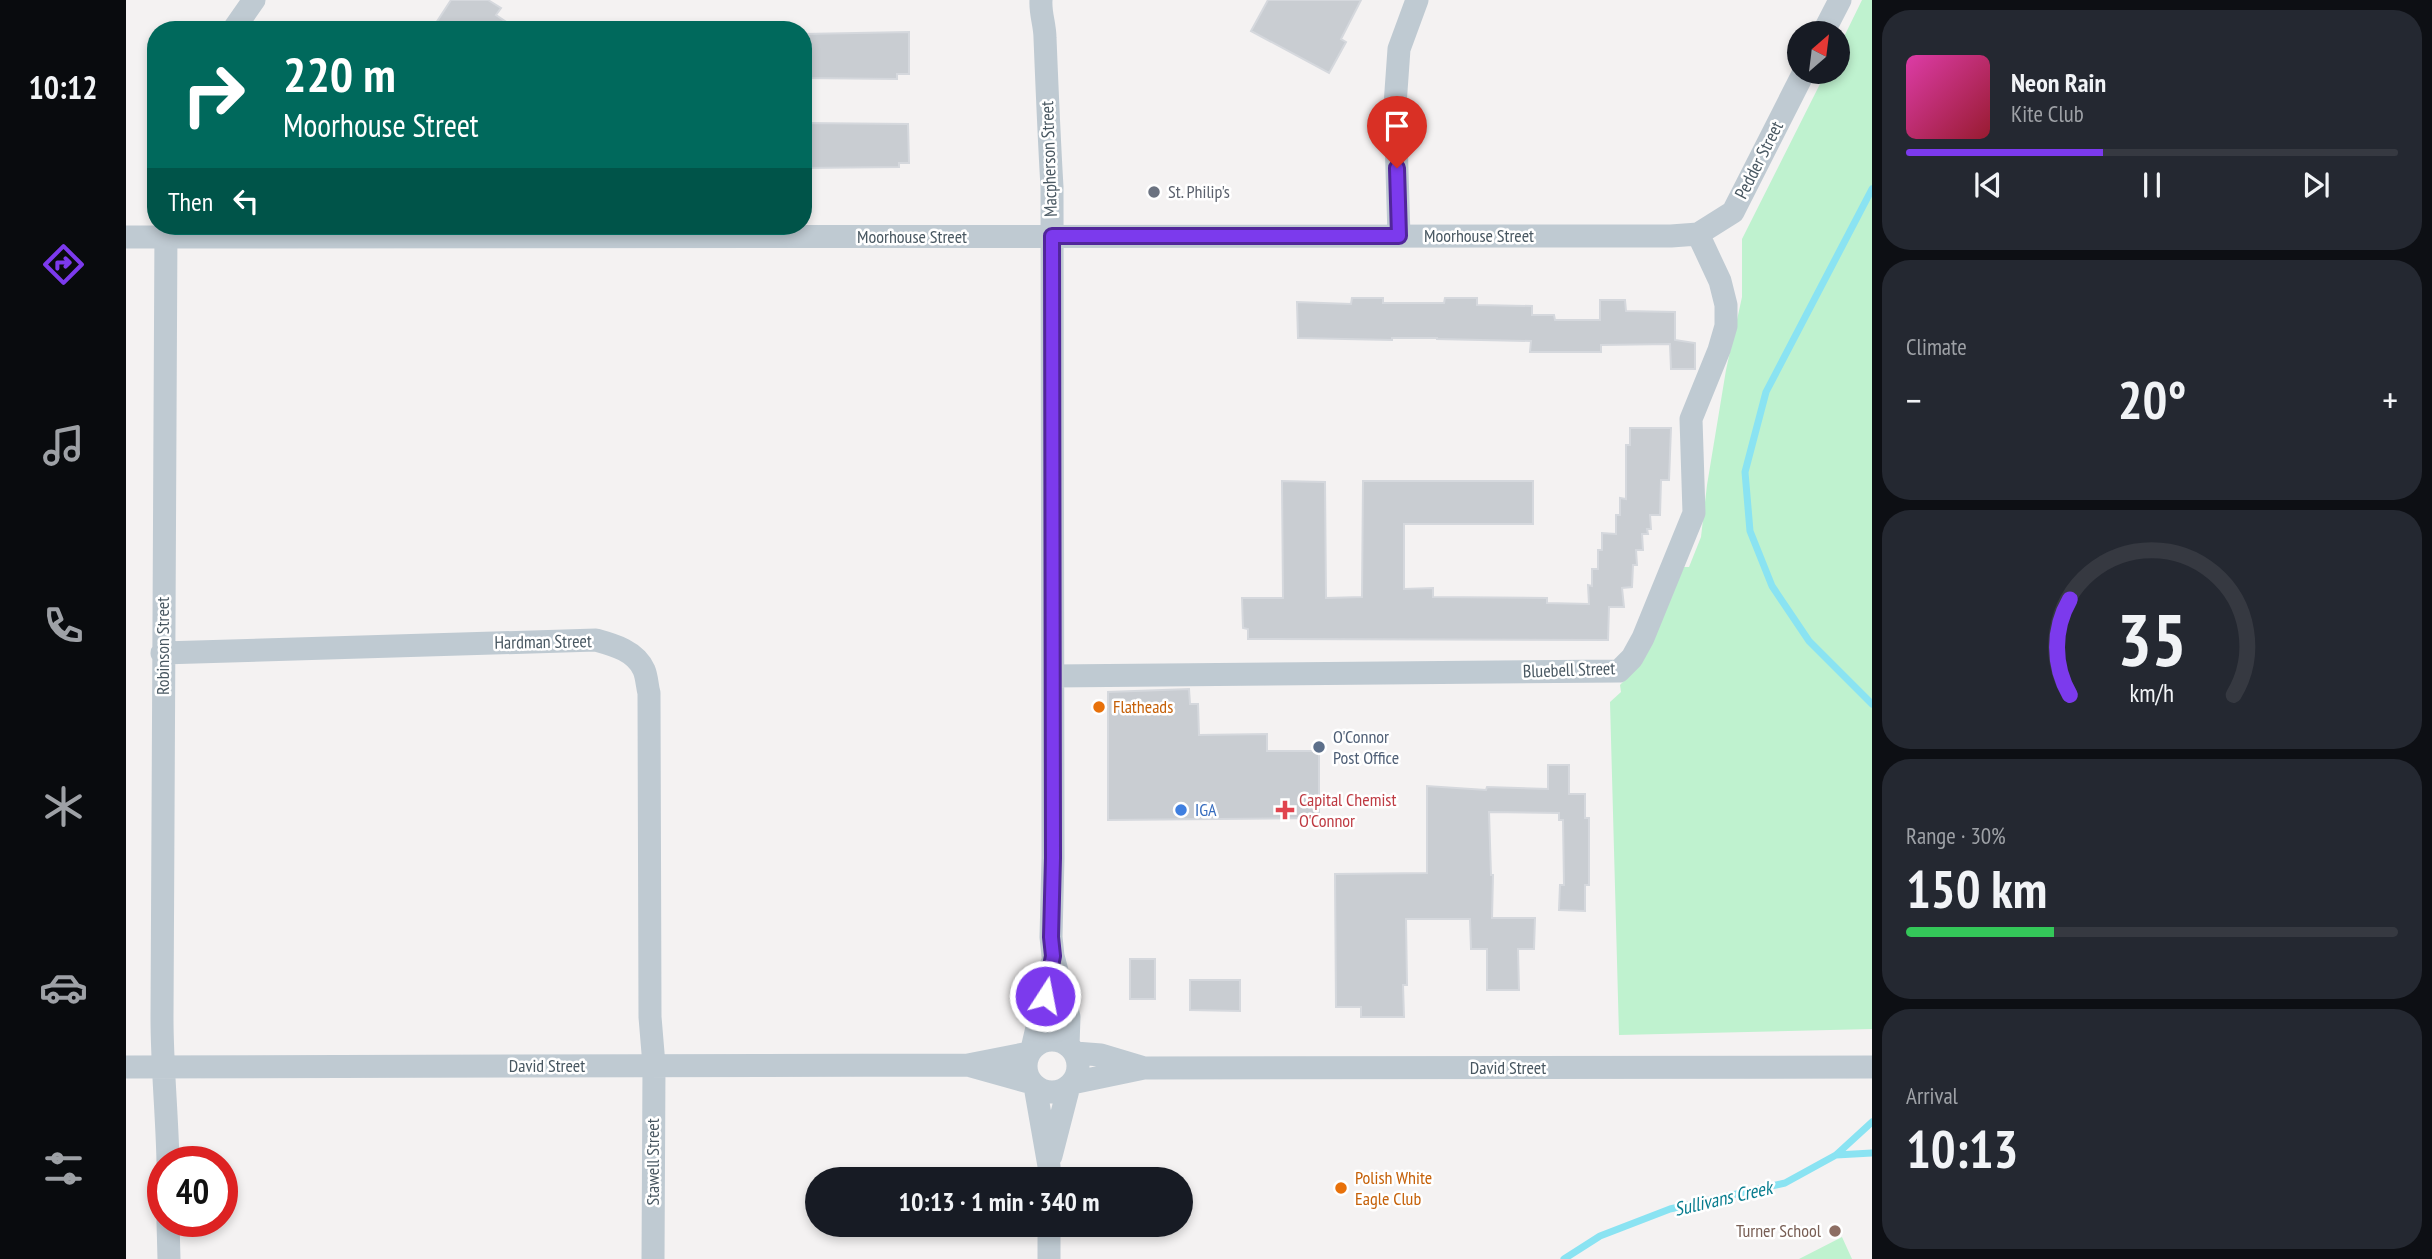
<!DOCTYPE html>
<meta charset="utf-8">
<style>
:root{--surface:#171b24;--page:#242831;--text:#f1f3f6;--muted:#9ea1a6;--line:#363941;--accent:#7c3aed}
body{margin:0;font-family:"PT Sans Narrow",sans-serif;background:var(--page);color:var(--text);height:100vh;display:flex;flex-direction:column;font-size:26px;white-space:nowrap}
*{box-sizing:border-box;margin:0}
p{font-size:23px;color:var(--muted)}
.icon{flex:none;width:38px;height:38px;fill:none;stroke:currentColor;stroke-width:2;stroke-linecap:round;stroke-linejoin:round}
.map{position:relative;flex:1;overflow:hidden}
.drawer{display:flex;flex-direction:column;gap:10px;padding:10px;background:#0d0f14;width:560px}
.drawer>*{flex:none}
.top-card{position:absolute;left:21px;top:21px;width:665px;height:214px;border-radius:28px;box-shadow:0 4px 10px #0003;background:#00695c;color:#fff;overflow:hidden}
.needle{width:46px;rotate:28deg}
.controls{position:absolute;left:1661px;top:21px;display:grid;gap:14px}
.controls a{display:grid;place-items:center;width:63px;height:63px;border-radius:50%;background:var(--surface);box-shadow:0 4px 10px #0003;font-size:35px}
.speed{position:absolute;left:21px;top:1146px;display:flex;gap:14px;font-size:35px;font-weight:700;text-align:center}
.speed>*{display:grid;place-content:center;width:91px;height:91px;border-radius:50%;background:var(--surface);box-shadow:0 4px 10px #0003;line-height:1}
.speed .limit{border:10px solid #d22;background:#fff;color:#111}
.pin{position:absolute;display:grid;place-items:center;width:60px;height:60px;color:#fff;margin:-72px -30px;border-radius:50% 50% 50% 0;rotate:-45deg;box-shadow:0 0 7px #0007}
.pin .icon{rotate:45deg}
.me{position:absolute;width:77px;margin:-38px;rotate:11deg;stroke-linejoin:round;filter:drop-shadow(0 0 5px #0008)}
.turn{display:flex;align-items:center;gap:24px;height:147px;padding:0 21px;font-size:32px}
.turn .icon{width:91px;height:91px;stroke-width:2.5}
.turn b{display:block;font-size:49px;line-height:60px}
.then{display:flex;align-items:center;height:66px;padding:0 21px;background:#0003;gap:14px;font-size:26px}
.big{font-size:52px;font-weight:800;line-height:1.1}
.drawer .widget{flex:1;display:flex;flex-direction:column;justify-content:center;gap:10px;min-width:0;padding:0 24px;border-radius:28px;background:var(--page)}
.drawer .dial{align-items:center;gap:0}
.dial svg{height:182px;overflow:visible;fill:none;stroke:var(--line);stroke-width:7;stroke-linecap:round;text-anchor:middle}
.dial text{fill:var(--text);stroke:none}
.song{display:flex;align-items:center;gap:21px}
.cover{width:84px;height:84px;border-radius:10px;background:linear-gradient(135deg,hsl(320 70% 55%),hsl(350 70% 35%))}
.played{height:7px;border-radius:4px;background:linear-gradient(90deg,var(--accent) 40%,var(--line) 40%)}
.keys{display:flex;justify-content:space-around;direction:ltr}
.heat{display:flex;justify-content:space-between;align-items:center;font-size:38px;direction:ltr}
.charge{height:10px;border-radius:5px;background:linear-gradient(90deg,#34c759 30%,var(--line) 0)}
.trip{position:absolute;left:679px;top:1167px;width:388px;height:70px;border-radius:35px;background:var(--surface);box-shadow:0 4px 10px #0003;font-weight:800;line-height:70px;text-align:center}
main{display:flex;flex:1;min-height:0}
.tabs{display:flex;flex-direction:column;width:126px;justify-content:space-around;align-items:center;background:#090b0e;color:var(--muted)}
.tabs .icon{width:49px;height:49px}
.tabs .on{color:var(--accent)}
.tabs b{font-size:32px;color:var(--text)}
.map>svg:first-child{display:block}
.green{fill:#bff2cf}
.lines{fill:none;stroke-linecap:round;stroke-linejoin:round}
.stream{stroke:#8ae3f2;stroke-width:7}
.building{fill:#c9cdd2;stroke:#d5d8dd;stroke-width:2}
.minor{stroke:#bfcad2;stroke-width:23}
.route-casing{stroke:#51269a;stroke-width:18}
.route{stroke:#7c3aed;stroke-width:12}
.worship-dot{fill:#6b7280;stroke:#fff;stroke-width:2.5}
.food-dot{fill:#e8710a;stroke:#fff;stroke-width:2.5}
.service-dot{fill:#5c6f8a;stroke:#fff;stroke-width:2.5}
.shop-dot{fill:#3f7fe0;stroke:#fff;stroke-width:2.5}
.health-dot{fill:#e0444e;stroke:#fff;stroke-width:2.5}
.education-dot{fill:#8d6e63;stroke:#fff;stroke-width:2.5}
.labels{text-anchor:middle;stroke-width:5;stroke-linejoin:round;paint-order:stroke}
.street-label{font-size:18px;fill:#485761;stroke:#fff}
.worship-label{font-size:18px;fill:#5b616d;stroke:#fff;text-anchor:start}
.food-label{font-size:18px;fill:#c56008;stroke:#fff;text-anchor:start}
.service-label{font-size:18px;fill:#4e5e75;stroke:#fff;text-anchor:start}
.health-label{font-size:18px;fill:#be3a42;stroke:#fff;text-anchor:start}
.shop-label{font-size:18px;fill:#366cbe;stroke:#fff;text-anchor:start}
.education-label{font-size:18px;fill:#785e54;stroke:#fff;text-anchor:end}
.water-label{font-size:19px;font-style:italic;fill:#077c8e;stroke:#fff}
</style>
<main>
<nav class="tabs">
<b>10:12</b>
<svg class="icon on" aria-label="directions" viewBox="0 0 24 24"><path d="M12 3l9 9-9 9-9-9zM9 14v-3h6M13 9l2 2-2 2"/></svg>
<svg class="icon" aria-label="music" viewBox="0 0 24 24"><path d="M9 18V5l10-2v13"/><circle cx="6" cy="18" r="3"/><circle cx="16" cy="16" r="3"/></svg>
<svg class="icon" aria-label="phone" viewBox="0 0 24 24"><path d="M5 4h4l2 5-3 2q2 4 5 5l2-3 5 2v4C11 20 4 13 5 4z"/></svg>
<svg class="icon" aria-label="climate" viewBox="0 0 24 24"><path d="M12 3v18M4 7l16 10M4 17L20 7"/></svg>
<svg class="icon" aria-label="car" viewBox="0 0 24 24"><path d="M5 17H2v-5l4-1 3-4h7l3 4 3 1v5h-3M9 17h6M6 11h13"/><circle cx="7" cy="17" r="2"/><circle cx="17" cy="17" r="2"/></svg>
<svg class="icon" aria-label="filters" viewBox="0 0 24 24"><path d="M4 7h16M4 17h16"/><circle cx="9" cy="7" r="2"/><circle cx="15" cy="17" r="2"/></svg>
</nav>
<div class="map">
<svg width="1746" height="1259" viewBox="0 0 1746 1259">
<rect width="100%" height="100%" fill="#f4f2f2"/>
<path class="green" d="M 1736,0 L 1746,0 L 1746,1029 L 1493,1035 L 1484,702 L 1495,692 L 1494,685 L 1509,669 L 1558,567 L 1563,567 L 1575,537 L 1581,485 L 1600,370 L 1616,297 L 1616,239 L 1700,72 L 1712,72 L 1712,49 Z
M 1716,1237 L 1726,1259 L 1673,1259 Z"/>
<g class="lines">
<path class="stream" d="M 1746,189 L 1640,392 L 1619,472 L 1624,531 L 1646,586 L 1683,641 L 1746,704
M 1710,1155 L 1746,1153
M 1438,1259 L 1474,1236 L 1544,1209 L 1659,1183 L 1710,1155 L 1746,1122"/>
</g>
<path class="building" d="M 325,0 L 362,0 L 375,8 L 370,15 L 392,30 L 320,30 L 310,23 Z
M 1142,0 L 1235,0 L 1215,39 L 1220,42 L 1203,73 L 1125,31 Z
M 783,32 L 783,74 L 771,74 L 771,79 L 677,78 L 677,34 Z
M 677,123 L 782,124 L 783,163 L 773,163 L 773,167 L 677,168 Z
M 1226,298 L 1257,298 L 1257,303 L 1318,303 L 1319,298 L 1351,298 L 1351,305 L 1406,306 L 1406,315 L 1428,315 L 1429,320 L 1474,320 L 1474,300 L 1499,300 L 1500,311 L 1549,312 L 1549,340 L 1569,343 L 1569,369 L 1545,369 L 1544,344 L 1475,345 L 1475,352 L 1404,352 L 1405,341 L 1311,339 L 1311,338 L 1266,338 L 1266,340 L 1172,338 L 1171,302 L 1225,304 Z
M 1504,428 L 1545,428 L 1543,480 L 1535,480 L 1534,515 L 1524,515 L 1525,529 L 1521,529 L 1522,534 L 1516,534 L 1517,550 L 1510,550 L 1511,565 L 1507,565 L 1506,587 L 1496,588 L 1498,607 L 1483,607 L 1482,640 L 1122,639 L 1122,629 L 1117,628 L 1116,598 L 1157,598 L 1156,481 L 1199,482 L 1200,598 L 1236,597 L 1237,481 L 1407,481 L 1407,524 L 1278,524 L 1278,589 L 1307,588 L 1307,597 L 1421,598 L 1421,603 L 1463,604 L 1462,585 L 1466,586 L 1466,569 L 1472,569 L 1472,550 L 1476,550 L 1476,533 L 1490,534 L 1490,515 L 1494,515 L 1494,498 L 1500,499 L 1500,445 L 1504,445 Z
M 1063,689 L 1064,704 L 1072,704 L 1073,735 L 1141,734 L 1141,751 L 1193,751 L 1193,818 L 982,820 L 982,692 Z
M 1422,765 L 1443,765 L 1443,794 L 1459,794 L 1459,818 L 1463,818 L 1463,885 L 1459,885 L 1459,911 L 1433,910 L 1434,885 L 1438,885 L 1437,820 L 1433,820 L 1433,813 L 1363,812 L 1365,875 L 1367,875 L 1366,918 L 1409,918 L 1408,949 L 1392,949 L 1393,990 L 1361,990 L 1361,949 L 1345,949 L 1344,919 L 1280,919 L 1281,985 L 1277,985 L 1278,1017 L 1235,1017 L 1235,1007 L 1210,1007 L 1209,874 L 1301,873 L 1301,786 L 1360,790 L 1361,787 L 1422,789 Z
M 1004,959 L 1029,959 L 1029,999 L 1004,999 Z
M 1064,980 L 1114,980 L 1114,1011 L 1064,1010 Z"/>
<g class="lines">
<path class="minor" d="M 915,0 C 914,13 919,25 919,38 C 921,88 923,137 926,187 L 927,858 L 925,937 L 927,956 L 943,1017 L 942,1045
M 107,30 L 128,0
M 1697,33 L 1714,0
M 40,226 L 36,1018 C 36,1066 41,1114 42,1162
M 1273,236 L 1269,105 L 1273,49 L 1291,0
M 0,237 L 1545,236 L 1572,234 L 1607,212 L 1678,72
M 36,653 L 470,640 C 488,645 510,651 518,670 C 521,677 521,686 523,693 L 524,1017 L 528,1065 L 527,1259
M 927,676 L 1493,671 L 1506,658 L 1517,638 L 1568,513 L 1565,419 L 1593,350 L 1600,326 L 1600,305 L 1594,281 L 1572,234
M900 1066a26 26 0 1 1 52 0a26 26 0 1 1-52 0Z
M 906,1049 L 926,963
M 949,1053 L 975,1055 L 1015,1067
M 845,1066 L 906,1083
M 0,1067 L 842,1065 L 903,1053
M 946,1083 L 1018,1068 L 1746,1067
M 909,1086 L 923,1166 L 923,1180
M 925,1156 L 943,1086
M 42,1222 L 43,1259
M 923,1259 L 923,1225"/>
</g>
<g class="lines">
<g class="route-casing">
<path id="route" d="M 919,996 L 927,956 L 925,937 L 927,858 L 926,236 L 1273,236 L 1271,168"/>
</g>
<use href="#route" class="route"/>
</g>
<circle class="worship-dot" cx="1028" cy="192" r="7"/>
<g class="food-dot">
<circle cx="973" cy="707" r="7"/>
<circle cx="1215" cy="1188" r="7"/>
</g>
<circle class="service-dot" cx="1193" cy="747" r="7"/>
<circle class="shop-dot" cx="1055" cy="810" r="7"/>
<path class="health-dot" d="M1155.5 799.5h7v7h7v7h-7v7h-7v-7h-7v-7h7z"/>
<circle class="education-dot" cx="1709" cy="1231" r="7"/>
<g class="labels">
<g class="street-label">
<text transform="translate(923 159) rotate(-92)" y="6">Macpherson Street</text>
<text transform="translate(1633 160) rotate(-63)" y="6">Pedder Street</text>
<text x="1353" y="242">Moorhouse Street</text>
<text x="786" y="243">Moorhouse Street</text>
<text transform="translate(417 642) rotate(-1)" y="6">Hardman Street</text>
<text transform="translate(37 646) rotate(-90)" y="6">Robinson Street</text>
<text transform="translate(1443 670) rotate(-2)" y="6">Bluebell Street</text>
<text x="421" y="1072">David Street</text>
<text x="1382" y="1074">David Street</text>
<text transform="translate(527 1162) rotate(-90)" y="6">Stawell Street</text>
</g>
<g class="worship-label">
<text x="1042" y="198">St. Philip's</text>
</g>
<g class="food-label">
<text x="987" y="713">Flatheads</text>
<text x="1229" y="1184">Polish White<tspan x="1229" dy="21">Eagle Club</tspan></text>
</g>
<g class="service-label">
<text x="1207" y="743">O'Connor<tspan x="1207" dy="21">Post Office</tspan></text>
</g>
<g class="health-label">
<text x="1173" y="806">Capital Chemist<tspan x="1173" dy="21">O'Connor</tspan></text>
</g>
<g class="shop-label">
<text x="1069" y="816">IGA</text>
</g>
<g class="education-label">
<text x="1695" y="1237">Turner School</text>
</g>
<g class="water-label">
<text transform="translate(1597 1198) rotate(-13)" y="7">Sullivans Creek</text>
</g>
</g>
</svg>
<div class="controls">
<a><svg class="needle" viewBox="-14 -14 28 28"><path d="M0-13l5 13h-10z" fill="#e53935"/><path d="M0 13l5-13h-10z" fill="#9ea1a6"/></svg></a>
</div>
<div class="speed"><div class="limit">40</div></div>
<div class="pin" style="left:1271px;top:168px;background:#d93025"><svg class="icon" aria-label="arrive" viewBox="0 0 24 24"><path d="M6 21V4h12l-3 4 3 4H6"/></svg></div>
<svg class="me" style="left:919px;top:996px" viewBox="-20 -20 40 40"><circle r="17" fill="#7c3aed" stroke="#fff" stroke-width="3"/><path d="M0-11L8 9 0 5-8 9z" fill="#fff"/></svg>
<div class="trip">10:13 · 1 min · 340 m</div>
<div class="top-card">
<div class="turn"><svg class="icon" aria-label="right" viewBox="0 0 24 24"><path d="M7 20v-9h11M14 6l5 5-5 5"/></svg><div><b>220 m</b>Moorhouse Street</div></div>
<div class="then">Then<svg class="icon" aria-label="left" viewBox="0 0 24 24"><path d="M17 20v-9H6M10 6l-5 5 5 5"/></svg></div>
</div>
</div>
<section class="drawer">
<div class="widget">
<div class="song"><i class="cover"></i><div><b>Neon Rain</b><p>Kite Club</p></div></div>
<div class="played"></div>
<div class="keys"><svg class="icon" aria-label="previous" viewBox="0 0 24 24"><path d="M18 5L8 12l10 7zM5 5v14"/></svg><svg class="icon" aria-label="pause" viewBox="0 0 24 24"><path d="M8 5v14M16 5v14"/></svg><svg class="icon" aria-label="next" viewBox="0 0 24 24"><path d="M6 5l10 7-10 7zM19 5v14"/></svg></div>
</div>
<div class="widget"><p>Climate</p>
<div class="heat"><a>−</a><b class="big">20°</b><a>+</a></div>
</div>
<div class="widget dial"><svg viewBox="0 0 100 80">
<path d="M14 69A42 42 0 1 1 86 69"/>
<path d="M14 69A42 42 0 0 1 14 27" stroke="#7c3aed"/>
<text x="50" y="56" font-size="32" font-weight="700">35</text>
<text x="50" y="72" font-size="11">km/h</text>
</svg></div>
<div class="widget"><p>Range · 30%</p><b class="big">150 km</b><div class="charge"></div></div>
<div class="widget"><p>Arrival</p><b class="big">10:13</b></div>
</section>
</main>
